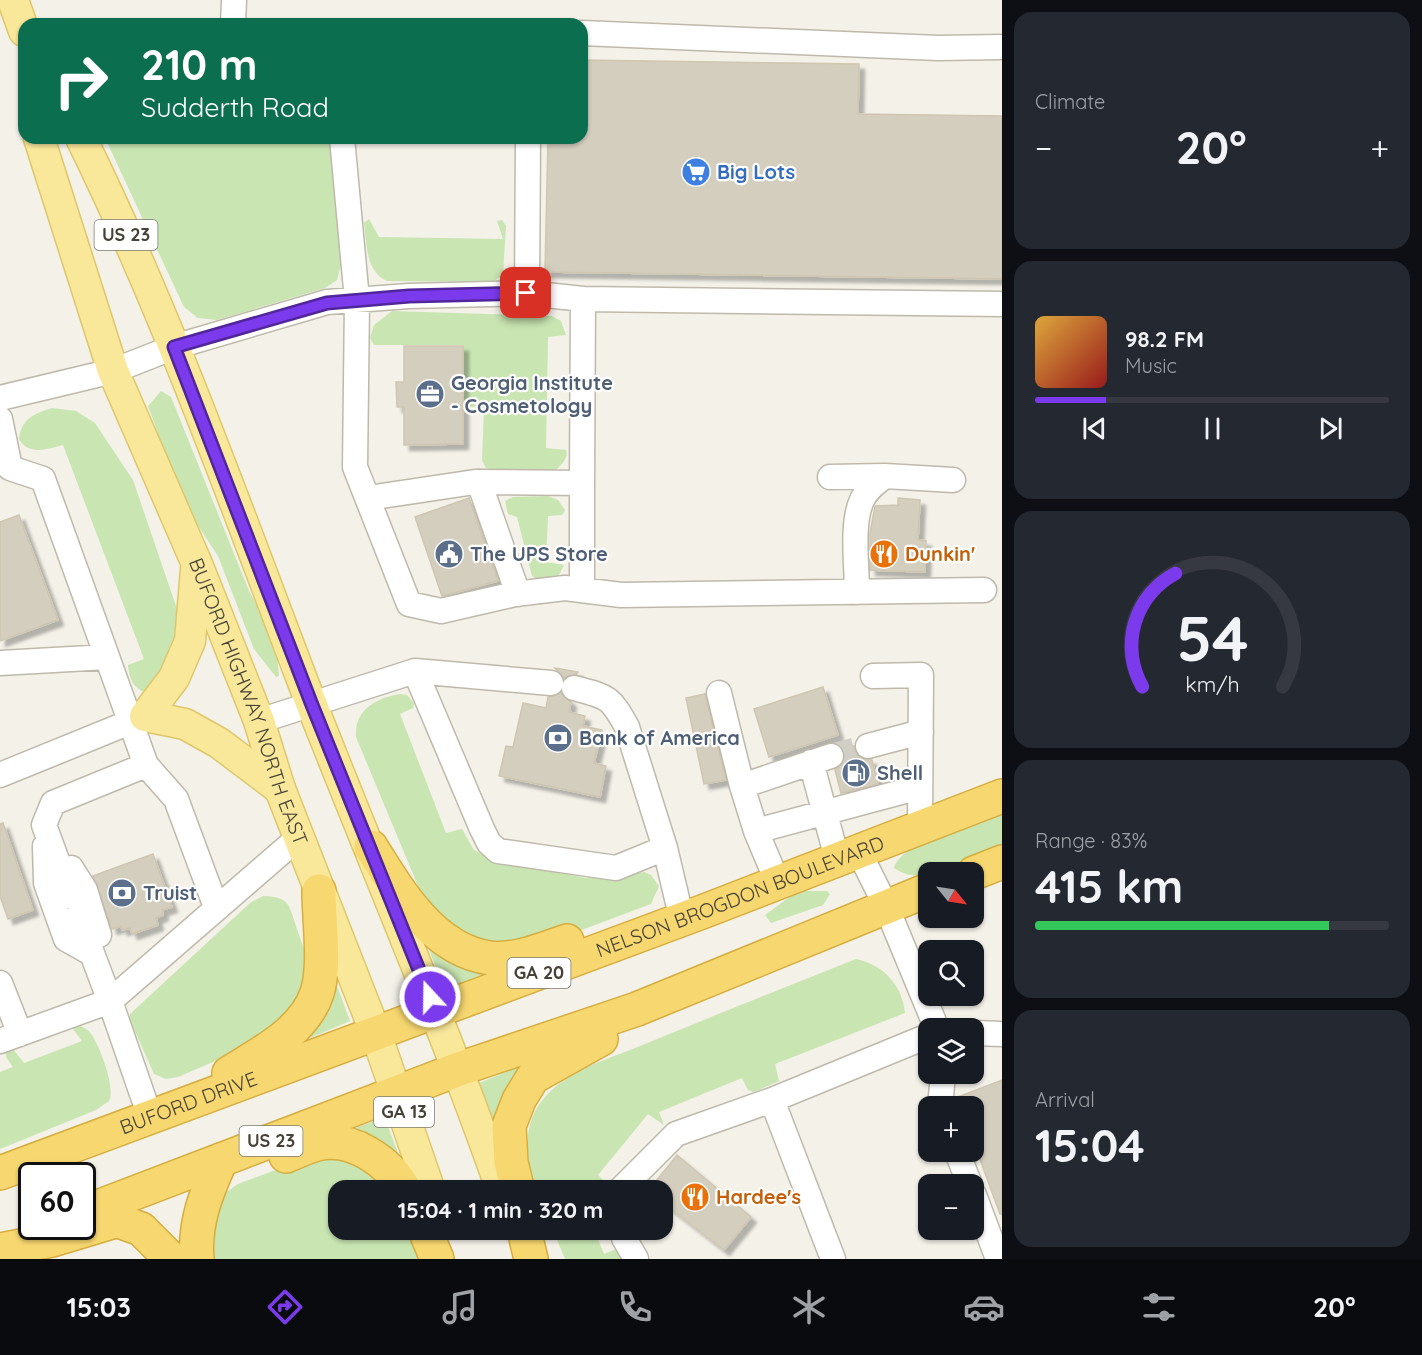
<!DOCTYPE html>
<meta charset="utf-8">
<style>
:root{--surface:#171b24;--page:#242831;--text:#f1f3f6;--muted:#9ea1a6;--line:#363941;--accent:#7c3aed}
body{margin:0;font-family:Quicksand,sans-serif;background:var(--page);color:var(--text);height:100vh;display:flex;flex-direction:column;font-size:22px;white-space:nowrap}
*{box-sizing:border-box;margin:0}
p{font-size:20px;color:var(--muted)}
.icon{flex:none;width:33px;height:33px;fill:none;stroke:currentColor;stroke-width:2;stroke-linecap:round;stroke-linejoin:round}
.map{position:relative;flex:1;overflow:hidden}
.sheet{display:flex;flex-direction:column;gap:12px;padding:12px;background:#0d0f14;width:420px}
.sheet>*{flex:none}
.top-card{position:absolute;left:18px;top:18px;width:570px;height:126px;border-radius:18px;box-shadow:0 2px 4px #0004;background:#0b6e4f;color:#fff;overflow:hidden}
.needle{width:39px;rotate:120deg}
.tools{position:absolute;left:918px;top:862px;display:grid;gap:12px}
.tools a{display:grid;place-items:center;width:66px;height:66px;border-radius:12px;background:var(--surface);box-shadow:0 2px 4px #0004;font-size:30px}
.speed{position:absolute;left:18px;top:1162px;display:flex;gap:12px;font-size:30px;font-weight:700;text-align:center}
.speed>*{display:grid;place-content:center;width:78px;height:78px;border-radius:50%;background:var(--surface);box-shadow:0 2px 4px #0004;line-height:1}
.speed .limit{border:3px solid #111;border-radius:9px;background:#fff;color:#111}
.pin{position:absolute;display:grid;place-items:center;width:51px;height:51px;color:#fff;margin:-26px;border-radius:12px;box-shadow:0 3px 9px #0006}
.me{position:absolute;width:66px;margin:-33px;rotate:339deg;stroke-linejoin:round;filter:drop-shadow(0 0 4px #0008)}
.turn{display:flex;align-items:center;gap:21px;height:126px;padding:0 24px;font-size:27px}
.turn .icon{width:78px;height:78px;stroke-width:2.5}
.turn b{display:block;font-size:42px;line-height:51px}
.big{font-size:45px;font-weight:800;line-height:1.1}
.sheet .card{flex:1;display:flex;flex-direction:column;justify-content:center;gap:9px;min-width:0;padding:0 21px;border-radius:18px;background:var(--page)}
.sheet .dial{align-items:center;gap:0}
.dial svg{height:156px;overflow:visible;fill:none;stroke:var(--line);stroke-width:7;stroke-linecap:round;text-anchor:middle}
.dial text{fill:var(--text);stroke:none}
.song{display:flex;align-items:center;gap:18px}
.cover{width:72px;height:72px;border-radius:9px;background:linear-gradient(135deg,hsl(40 70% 55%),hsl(0 70% 35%))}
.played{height:6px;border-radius:3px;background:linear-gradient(90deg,var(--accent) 20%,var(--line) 20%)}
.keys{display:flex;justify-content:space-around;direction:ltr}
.heat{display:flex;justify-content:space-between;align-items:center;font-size:33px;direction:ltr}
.charge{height:9px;border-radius:4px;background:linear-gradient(90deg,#34c759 83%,var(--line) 0)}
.trip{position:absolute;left:328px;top:1180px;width:345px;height:60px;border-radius:18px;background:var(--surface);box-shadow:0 2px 4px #0004;font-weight:800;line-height:60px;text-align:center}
.dock{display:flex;height:96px;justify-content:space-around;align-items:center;background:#090b0e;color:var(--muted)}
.dock .icon{width:42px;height:42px}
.dock .current{color:var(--accent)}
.dock b{font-size:27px;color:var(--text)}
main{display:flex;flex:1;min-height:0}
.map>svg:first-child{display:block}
.green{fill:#c9e5b2}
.building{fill:#d4cebe;stroke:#cfc6b1;stroke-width:1.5;filter:url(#shadow)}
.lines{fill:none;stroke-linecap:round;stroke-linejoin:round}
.minor-tunnel{stroke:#d0cec5;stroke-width:24;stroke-dasharray:24 12;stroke-linecap:butt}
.minor-casing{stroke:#beb9ab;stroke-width:27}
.major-casing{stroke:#dec76b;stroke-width:33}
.highway-casing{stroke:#d6ad3f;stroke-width:36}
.minor{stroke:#fff;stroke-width:24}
.major{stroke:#f9e89a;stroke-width:30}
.highway{stroke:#f7d76f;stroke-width:33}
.route-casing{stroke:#51269a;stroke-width:15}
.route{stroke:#7c3aed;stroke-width:10}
.labels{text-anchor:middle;stroke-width:4.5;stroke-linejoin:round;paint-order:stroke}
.shield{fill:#fff;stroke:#7e7b73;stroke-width:1.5}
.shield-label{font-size:18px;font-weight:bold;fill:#464237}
.shop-label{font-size:20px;font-weight:bold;fill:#366cbe;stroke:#fff;text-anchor:start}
.service-label{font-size:20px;font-weight:bold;fill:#4e5e75;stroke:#fff;text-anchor:start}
.food-label{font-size:20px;font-weight:bold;fill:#c56008;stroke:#fff;text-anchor:start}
.street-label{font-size:20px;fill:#464237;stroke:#fff}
</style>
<main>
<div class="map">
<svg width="1002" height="1259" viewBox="0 0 1002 1259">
<defs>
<filter id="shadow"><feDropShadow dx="5.5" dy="5.5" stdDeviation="1.5" flood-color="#0004"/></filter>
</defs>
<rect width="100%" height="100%" fill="#f3f1e8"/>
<path class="green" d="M 105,138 L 331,138 L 341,264 L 337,280 L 325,288 L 217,320 L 198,318 L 184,307 Z
M 369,219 L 379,237 L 503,239 L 497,221 L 502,220 L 506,226 L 503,275 L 492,282 L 387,281 C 365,271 367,243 364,223 Z
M 392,311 L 552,316 L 561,321 L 566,335 L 548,337 L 546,448 L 566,450 C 569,458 561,466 554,471 L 498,471 L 486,468 L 482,460 L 484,408 L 464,406 L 463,345 L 374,345 L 370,338 L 374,325 Z
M 161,391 L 171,397 L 249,591 L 275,637 L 279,676 L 276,677 L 254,649 L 218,556 L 185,506 L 148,406 Z
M 52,408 L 76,411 L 95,423 L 133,480 L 177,609 L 181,643 L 149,693 C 134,691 129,678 128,665 L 144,659 L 63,445 C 48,449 28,456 19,439 C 21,419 35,413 52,408 Z
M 548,496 L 558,500 L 565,510 L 562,515 L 548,516 L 546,562 L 564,565 L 558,577 L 538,580 L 532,576 L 517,517 L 508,514 L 505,501 L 513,497 Z
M 400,694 L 407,695 L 414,703 L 413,708 L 400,714 L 446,833 L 462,829 L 474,850 L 492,859 L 586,878 L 631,875 L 644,872 L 651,875 L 659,886 L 651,904 L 560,938 L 517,948 L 464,939 L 423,898 L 356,737 C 354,710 376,698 400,694 Z
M 1002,812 L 1002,845 C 971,859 925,890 894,868 C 902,841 977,821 1002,812 Z
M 803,891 L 827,891 L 830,894 L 823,905 L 771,923 L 765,915 L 795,893 Z
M 263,896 C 289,897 289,904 296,926 C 299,937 306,950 306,961 C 308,1031 229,1054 178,1077 L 166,1079 L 154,1074 L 130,1020 L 130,1014 L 250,903 Z
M 425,938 L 485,973 L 448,988 L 443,987 Z
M 856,959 C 883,965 902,984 905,1013 L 775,1064 L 779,1081 L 754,1092 L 748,1090 L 742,1078 L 659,1112 L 664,1125 L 648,1114 L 598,1175 L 607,1184 L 606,1191 L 538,1191 C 526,1158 520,1126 545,1097 C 569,1069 612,1058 645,1044 C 715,1015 786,987 856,959 Z
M 336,983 L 350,1021 L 303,1041 Z
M 76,1025 C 83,1027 88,1029 92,1035 C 100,1048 116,1088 109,1101 L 96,1110 L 0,1149 L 0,1072 L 13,1067 L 6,1057 L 6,1050 L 12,1048 L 24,1063 L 82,1041 L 73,1029 Z
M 531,1062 L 494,1123 L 479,1083 Z
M 384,1118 L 385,1119 L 403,1166 L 343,1132 Z
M 314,1156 L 357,1162 L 390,1191 L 339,1191 L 339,1230 L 411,1230 L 423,1259 L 206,1259 L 221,1196 L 238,1184 Z
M 553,1230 L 594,1230 L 604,1254 L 619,1248 L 625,1259 L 565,1259 Z"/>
<path class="building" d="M 582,60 L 859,64 L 858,114 L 1002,116 L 1002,279 L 545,272 L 548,138 L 582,138 Z
M 404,346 L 463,346 L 463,444 L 404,445 L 404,407 L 397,407 L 396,382 L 404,382 Z
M 469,498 L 498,581 L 442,596 L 415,517 Z
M 898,498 L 920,500 L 918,540 L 926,541 L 925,572 L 870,570 L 870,533 L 875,506 L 898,505 Z
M 19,515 L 58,620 L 0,641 L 0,522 Z
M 555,668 L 578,672 L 577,674 L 564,678 Z
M 823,687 L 838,735 L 769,757 L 754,709 Z
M 561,693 L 571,702 L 569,712 L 585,716 L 583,726 L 602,730 L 594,763 L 606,766 L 600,797 L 499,776 L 506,746 L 513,747 L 523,703 L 546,708 L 548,697 Z
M 705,694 L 726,780 L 704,784 L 686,698 Z
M 854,746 L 858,756 L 872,760 L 878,784 L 841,793 L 835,770 L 845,759 L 843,749 Z
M 3,823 L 33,910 L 8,919 L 0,896 L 0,824 Z
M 153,854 L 172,907 L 162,910 L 163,915 L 156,918 L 158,925 L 132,934 L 130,928 L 122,930 L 121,926 L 112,929 L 93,876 Z
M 1002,1080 L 1002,1214 L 1000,1214 L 974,1143 L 974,1107 L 954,1107 L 955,1098 Z
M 677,1155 L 751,1217 L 724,1250 L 663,1203 L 663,1191 L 648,1191 Z"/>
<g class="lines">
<path class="minor-tunnel" d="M 831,756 L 868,746"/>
<g class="minor-casing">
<path id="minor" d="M 233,24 L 234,0
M 582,33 L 938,48 L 1002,47
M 342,138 L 357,300 L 355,467 L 409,604 L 441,611 L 515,594 L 565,588 L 621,595 L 984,590
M 527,293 L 528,138
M 583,299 L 1002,304
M 0,398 L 113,371 L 174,347 L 327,302 L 409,296 L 527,293 L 583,299 L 582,483
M 0,419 L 10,468 L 43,479 L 146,765 L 176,799 L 216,907
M 830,477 L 885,476 L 953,480
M 479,482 L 518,594
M 368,498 L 475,482 L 582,483 L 582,590
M 857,592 C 857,566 851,523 862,500 C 867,489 876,483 885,476
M 0,663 L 107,657
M 415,671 L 482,829 L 489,843 L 498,851 L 616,868 L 665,848 L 678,903
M 873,676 L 921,675 L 920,827
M 574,688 C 608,697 610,696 627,727 L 665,848
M 719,693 L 742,786 L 831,756
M 259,721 L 415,671 L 551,683
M 868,746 L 921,732
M 811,762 L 837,858
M 0,775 L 145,716
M 742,786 L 756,831
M 45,846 L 46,883 L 66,939 L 91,953
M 858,850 L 886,906 L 937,1029
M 71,868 L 85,890 L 99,935
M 777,881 L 756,831 L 920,787
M 70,896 L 44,825 L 53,803 L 146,765
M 0,983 L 20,1034
M 974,1033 L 1002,1034
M 0,1041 L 110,1001 L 78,916
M 940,1107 L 943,1074
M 150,1117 L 110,1001 L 298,838
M 957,1152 L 970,1185
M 619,1191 L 676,1134 L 772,1100
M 974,1195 L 998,1259
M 623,1230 L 624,1238 L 636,1259
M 833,1259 L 772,1100 L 928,1036"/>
</g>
<g class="major-casing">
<g id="major">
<path d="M 13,0 L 24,31"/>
<path id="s1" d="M 39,138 L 113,371 L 197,564 L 259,721 L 280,789 L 376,1034 L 430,1191"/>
<path d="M 81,138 C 171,321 238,513 311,703 C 375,866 444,1026 502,1191"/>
<path d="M 196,570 L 190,641 L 174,678 L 145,716 L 185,724 L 219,743 L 280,789"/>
</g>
</g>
<g class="highway-casing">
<g id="highway">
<path d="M 371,847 C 399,892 433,950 490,958 C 515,961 544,949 567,941"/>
<path d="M 974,873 L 1002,862"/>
<path d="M 229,1073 C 261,1053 304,1032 317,993 C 326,965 319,921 319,891"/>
<path d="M 286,1156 C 296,1152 306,1147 317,1144 C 351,1135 390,1162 405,1191"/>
<path id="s2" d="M 0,1173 L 702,912 L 1002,796"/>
<path d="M 518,1191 L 511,1162 L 509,1126 L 519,1100 L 533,1077 L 601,1039"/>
<path d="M 82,1213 L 459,1069 L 637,1009 L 928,890"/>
<path d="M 116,1220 L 141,1229 L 171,1259"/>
<path d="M 425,1230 L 437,1259"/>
<path d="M 524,1230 L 531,1259"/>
<path d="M 0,1250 L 52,1240 L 115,1221"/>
<path d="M 197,1259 C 194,1223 206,1193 221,1160"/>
</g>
</g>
<use href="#minor" class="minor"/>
<use href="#major" class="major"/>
<use href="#highway" class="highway"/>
</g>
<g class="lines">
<g class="route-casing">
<path id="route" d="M 430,997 L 312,705 L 174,347 L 327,303 L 409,296 L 526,293"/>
</g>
<use href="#route" class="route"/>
</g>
<defs>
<g id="supermarket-disc" transform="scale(1.5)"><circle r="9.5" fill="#3f7fe0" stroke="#fff"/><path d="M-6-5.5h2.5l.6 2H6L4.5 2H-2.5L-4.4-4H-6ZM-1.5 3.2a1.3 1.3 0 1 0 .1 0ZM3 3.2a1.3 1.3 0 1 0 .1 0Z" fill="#fff"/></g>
<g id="office-disc" transform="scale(1.5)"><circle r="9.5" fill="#5c6f8a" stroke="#fff"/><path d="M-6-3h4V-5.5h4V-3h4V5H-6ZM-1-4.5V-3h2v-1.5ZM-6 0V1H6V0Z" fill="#fff"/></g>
<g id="civic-disc" transform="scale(1.5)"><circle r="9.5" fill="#5c6f8a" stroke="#fff"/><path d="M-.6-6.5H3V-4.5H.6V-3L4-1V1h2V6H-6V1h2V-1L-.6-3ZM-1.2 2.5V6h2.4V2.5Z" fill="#fff"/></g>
<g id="restaurant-disc" transform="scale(1.5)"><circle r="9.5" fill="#e8710a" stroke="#fff"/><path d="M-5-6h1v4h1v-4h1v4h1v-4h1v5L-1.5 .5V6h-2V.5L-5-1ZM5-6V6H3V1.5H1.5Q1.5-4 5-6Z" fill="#fff"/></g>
<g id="bank-disc" transform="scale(1.5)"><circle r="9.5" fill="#5c6f8a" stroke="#fff"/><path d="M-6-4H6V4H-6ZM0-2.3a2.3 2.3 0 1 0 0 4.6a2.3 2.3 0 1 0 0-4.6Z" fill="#fff"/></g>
<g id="fuel-disc" transform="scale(1.5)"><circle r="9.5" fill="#5c6f8a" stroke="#fff"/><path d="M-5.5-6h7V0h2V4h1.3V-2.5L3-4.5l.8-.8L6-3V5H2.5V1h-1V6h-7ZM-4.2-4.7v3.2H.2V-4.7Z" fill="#fff"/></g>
</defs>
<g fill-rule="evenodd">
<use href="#supermarket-disc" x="696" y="172"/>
<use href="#office-disc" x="430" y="394"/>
<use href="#civic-disc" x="449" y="554"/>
<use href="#restaurant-disc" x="884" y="554"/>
<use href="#bank-disc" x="558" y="738"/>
<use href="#fuel-disc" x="856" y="773"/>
<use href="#bank-disc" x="122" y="893"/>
<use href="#restaurant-disc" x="695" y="1197"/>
</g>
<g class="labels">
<g class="shield">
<rect x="94.5" y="220" width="63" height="30" rx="4.5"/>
<rect x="507.5" y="958" width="63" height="30" rx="4.5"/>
<rect x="374" y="1097" width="60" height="30" rx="4.5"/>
<rect x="239.5" y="1126" width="63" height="30" rx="4.5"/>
</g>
<g class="shield-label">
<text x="126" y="241">US 23</text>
<text x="539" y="979">GA 20</text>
<text x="404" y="1118">GA 13</text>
<text x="271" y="1147">US 23</text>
</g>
<g class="shop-label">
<text x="717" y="179">Big Lots</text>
</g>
<g class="service-label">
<text x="451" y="390">Georgia Institute<tspan x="451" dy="23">- Cosmetology</tspan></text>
<text x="470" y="561">The UPS Store</text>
<text x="579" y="745">Bank of America</text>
<text x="877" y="780">Shell</text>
<text x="143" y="900">Truist</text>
</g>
<g class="food-label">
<text x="905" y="561">Dunkin'</text>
<text x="716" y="1204">Hardee's</text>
</g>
<g class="street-label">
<text dy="7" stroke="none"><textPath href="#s1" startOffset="602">BUFORD HIGHWAY NORTH EAST</textPath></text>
<text dy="7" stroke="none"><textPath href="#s2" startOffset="790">NELSON BROGDON BOULEVARD</textPath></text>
<text dy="7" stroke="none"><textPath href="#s2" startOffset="201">BUFORD DRIVE</textPath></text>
</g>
</g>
</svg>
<div class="tools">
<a><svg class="needle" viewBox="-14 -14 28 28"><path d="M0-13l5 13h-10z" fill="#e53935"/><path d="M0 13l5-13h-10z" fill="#9ea1a6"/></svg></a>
<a><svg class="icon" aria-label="search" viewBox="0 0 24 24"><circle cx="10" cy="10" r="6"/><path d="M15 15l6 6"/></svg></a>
<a><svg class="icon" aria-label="layers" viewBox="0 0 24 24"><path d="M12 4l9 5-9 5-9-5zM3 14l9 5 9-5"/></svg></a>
<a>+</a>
<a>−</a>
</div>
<div class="speed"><div class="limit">60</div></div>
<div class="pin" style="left:526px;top:293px;background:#d93025"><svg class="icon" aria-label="arrive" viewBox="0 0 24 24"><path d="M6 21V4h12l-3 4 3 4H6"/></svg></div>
<svg class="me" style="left:430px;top:997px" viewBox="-20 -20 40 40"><circle r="17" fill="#7c3aed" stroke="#fff" stroke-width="3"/><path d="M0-11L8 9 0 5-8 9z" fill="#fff"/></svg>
<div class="trip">15:04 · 1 min · 320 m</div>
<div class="top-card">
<div class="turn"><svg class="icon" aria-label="right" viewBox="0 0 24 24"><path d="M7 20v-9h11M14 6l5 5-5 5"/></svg><div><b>210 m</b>Sudderth Road</div></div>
</div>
</div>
<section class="sheet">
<div class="card"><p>Climate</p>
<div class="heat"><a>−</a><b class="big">20°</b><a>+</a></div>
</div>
<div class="card">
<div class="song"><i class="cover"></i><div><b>98.2 FM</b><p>Music</p></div></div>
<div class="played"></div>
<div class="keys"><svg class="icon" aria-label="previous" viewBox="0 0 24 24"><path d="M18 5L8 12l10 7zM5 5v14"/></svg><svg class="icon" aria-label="pause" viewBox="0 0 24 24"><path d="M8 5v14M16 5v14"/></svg><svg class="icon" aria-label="next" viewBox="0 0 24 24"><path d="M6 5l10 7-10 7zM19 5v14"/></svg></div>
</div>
<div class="card dial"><svg viewBox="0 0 100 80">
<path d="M14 69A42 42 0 1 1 86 69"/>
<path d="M14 69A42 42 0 0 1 31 11" stroke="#7c3aed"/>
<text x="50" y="56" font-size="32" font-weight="700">54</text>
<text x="50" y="72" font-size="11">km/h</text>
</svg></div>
<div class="card"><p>Range · 83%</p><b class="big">415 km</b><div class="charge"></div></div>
<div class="card"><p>Arrival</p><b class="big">15:04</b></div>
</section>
</main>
<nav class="dock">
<b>15:03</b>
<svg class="icon current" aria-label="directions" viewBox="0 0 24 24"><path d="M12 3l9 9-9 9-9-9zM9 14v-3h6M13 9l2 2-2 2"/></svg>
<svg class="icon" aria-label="music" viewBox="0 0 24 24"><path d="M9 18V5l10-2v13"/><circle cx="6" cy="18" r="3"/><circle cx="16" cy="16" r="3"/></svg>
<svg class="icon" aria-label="phone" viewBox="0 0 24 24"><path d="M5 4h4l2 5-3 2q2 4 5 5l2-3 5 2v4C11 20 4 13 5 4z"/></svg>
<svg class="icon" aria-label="climate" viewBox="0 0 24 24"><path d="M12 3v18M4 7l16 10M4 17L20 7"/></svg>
<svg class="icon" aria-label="car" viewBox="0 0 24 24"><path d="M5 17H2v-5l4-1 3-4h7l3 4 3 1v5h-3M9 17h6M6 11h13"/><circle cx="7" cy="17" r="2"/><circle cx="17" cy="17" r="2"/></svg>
<svg class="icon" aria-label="filters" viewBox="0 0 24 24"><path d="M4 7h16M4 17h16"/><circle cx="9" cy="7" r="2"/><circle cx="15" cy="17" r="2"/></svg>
<b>20°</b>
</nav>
